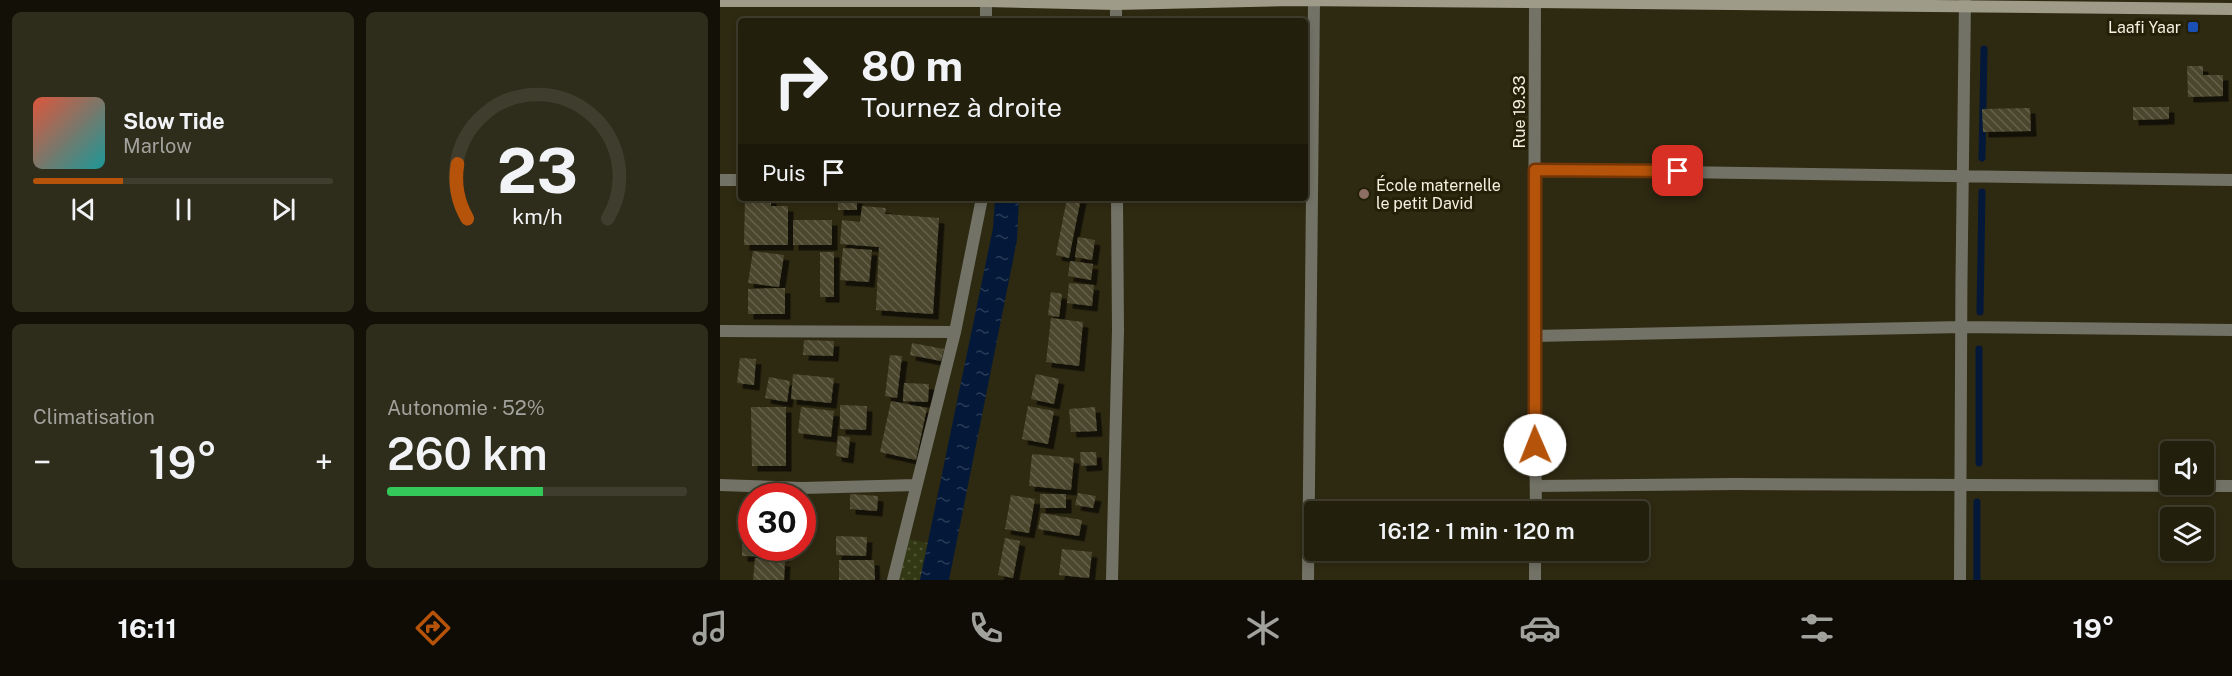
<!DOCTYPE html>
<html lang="fr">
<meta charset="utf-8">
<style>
:root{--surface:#221f0d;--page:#2e2c1b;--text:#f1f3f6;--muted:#a2a29d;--line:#3f3d2e;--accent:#b45309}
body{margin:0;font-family:"Public Sans",sans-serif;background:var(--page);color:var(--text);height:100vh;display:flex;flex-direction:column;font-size:22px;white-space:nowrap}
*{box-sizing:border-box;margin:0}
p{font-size:20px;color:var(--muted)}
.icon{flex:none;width:33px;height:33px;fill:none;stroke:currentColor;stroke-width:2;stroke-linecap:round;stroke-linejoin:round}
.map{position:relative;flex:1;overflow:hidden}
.side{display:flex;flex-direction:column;gap:12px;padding:12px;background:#131107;width:720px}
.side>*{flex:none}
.guide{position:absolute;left:18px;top:18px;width:570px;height:183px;border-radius:6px;box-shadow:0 3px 9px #0003,0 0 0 2px var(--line);background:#221f0d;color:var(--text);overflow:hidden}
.buttons{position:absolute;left:1440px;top:441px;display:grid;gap:12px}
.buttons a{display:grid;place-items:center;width:54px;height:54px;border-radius:6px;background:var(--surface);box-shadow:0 3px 9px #0003,0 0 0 2px var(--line);font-size:30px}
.speed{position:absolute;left:18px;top:483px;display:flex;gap:12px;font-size:30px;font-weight:700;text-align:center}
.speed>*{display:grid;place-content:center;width:78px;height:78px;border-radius:50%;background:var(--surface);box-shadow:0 3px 9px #0003,0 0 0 2px var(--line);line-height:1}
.speed .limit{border:9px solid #d22;background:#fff;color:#111}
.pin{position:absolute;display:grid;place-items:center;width:51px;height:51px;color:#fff;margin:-26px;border-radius:12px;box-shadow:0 3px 9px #0006}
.me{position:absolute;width:66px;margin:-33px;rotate:359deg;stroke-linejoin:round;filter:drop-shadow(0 0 4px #0008)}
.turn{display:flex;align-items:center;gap:21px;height:126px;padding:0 24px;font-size:27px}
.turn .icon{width:78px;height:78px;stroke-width:2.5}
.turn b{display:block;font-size:42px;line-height:51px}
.then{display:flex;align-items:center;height:57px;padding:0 24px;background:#0003;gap:12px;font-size:22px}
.big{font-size:45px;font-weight:600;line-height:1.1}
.side .widget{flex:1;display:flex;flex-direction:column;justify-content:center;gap:9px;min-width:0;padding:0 21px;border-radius:9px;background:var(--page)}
.side .dial{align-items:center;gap:0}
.dial svg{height:156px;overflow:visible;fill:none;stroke:var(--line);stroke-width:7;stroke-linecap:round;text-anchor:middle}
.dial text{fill:var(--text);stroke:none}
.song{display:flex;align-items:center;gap:18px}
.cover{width:72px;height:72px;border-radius:9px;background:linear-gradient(135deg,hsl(10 70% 55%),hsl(180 70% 35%))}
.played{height:6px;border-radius:3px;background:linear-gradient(90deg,var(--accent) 30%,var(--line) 30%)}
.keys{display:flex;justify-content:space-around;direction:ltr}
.heat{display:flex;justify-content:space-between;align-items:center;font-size:33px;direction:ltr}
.charge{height:9px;border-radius:4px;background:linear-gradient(90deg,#34c759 52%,var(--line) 0)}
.side .tiles{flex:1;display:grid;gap:12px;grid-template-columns:repeat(2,1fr)}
.trip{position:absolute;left:584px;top:501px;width:345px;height:60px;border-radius:6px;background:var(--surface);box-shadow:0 3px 9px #0003,0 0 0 2px var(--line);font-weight:600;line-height:60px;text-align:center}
.tab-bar{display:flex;height:96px;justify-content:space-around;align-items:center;background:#0e0c05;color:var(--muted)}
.tab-bar .icon{width:42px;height:42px}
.tab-bar .current{color:var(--accent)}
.tab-bar b{font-size:27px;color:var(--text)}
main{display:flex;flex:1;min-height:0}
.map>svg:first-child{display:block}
.garden{fill:url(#garden-dots)}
.water{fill:url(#water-ripples)}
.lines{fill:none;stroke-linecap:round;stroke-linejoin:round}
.stream{stroke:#04193a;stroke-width:7}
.building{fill:url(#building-back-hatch);filter:url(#shadow)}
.street{stroke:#737266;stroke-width:12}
.secondary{stroke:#9e9b88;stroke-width:12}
.route-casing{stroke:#753606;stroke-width:15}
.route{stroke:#b45309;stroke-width:10}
.transit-dot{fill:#1a4fb4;stroke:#241f07;stroke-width:2}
.education-dot{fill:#8d6e63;stroke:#241f07;stroke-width:2}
.labels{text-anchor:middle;stroke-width:6;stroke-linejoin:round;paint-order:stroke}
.poi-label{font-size:16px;fill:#f3f0e1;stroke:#241f07;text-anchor:end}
.street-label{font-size:16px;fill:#f3f0e1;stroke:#241f07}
</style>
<main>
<section class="side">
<div class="tiles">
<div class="widget">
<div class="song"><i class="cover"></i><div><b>Slow Tide</b><p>Marlow</p></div></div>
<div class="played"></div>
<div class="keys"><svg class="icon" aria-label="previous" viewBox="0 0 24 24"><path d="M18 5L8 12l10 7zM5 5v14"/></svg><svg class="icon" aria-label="pause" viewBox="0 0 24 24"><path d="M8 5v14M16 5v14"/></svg><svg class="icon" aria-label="next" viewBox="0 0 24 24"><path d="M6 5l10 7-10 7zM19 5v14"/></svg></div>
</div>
<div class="widget dial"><svg viewBox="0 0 100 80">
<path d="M14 69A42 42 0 1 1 86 69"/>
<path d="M14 69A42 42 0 0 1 9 41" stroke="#b45309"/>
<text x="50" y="56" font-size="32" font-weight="700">23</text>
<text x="50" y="72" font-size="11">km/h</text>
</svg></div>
<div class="widget"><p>Climatisation</p>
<div class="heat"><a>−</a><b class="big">19°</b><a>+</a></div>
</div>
<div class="widget"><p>Autonomie · 52%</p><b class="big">260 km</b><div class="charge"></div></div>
</div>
</section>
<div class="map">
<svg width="1512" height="580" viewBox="0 0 1512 580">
<defs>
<pattern id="garden-dots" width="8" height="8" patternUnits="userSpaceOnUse" patternTransform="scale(1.5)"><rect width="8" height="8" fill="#333814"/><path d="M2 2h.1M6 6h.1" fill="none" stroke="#515536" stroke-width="1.8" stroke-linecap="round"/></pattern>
<pattern id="water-ripples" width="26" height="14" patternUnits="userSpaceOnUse" patternTransform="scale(1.5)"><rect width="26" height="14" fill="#04193a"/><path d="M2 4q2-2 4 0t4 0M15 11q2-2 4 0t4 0" fill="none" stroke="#293b56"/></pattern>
<pattern id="building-back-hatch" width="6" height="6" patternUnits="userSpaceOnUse" patternTransform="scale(1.5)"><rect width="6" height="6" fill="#4b462d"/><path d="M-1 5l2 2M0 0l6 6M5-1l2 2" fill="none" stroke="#65614b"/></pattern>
<filter id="shadow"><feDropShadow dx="5.5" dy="5.5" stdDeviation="0" flood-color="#0009"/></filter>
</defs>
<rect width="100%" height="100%" fill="#2e2911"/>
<path class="garden" d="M 188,539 L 208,543 L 200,580 L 179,580 Z"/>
<path class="water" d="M 275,198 L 299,198 L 297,240 L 229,580 L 200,580 L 273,228 Z"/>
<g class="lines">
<path class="stream" d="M 1262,158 L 1264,49
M 1260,312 L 1262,192
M 1259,463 L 1259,349
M 1257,502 L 1257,580"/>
</g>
<path class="building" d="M 1467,66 L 1483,66 L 1483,75 L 1503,75 L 1503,96 L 1468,97 Z
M 1413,107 L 1449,107 L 1449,119 L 1413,120 Z
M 1310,108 L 1311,131 L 1263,132 L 1262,109 Z
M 25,198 L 51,198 L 51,206 L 68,206 L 68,245 L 24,245 Z
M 118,198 L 137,198 L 137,210 L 118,210 Z
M 347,198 L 361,198 L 349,258 L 336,255 Z
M 142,206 L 166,208 L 165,214 L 219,218 L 213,314 L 156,310 L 159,247 L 120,244 L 122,220 L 140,222 Z
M 73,220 L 112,220 L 112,245 L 73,245 Z
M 358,237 L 375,240 L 372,260 L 355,257 Z
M 123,248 L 152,250 L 149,282 L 120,280 Z
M 33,251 L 64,255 L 59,287 L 28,283 Z
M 100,252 L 114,252 L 114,297 L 100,297 Z
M 350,261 L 373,264 L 371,280 L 348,276 Z
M 349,283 L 374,285 L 372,306 L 347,303 Z
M 58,288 L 65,288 L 65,314 L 28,314 L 28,289 Z
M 331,292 L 342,294 L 339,317 L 328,315 Z
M 331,318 L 363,322 L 359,366 L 326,362 Z
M 84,340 L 114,341 L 113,356 L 83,355 Z
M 192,343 L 224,349 L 221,361 L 190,355 Z
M 170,355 L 182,356 L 177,398 L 165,396 Z
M 20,358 L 36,359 L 34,385 L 17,383 Z
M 73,374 L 114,378 L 111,403 L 71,399 Z
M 316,374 L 339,379 L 334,404 L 311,399 Z
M 49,377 L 70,381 L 67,402 L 45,398 Z
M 184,383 L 209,384 L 208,402 L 183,401 Z
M 171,401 L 207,408 L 196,460 L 160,452 Z
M 120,405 L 147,406 L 146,430 L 120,429 Z
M 308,406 L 334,411 L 328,444 L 302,439 Z
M 31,407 L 66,407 L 66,466 L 32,466 Z
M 81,407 L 114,411 L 111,437 L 78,433 Z
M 375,407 L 377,431 L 351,432 L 349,409 Z
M 118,436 L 130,437 L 128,458 L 116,456 Z
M 360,452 L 376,452 L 377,465 L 361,466 Z
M 312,454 L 354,458 L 351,490 L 309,486 Z
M 358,493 L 376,496 L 373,508 L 355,505 Z
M 130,494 L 158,496 L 157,511 L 130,509 Z
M 320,494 L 346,494 L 346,508 L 320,508 Z
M 291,495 L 315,499 L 309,533 L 285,529 Z
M 321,513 L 362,520 L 359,536 L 318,529 Z
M 23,522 L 32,522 L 32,548 L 64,548 L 64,557 L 22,556 Z
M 116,536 L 147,537 L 146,556 L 116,555 Z
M 285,538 L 300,541 L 293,578 L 278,575 Z
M 342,549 L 372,552 L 369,578 L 339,575 Z
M 35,558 L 65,561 L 64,580 L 33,580 Z
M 119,560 L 154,560 L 155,580 L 119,580 Z"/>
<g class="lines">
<path class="street" d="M 396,0 L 396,21
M 815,0 L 814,336 L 816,512
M 266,21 L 266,0
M 815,170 L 1512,180
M 0,180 L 21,180
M 0,331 L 235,332
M 814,336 L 1242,327 L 1512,330
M 0,485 L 82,488 L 196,485
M 816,486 L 1015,484 L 1512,486
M 173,580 L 235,332 L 262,198
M 392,580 L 398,330 L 397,198
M 588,580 L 594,1
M 815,580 L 815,550
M 1240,580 C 1240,387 1242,193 1245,0"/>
<path class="secondary" d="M 0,1 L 266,1 L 396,4 L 573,0 L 815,2 L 1512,9"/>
</g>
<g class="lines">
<g class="route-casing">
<path id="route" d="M 815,445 L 815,170 L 958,171"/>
</g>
<use href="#route" class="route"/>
</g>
<rect class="transit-dot" x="1467" y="21" width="12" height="12" rx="3"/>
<circle class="education-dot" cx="644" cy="194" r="6"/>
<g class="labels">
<g class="poi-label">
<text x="1461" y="33">Laafi Yaar</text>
<text x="656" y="191" text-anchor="start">École maternelle<tspan x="656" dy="18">le petit David</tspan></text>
</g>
<g class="street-label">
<text transform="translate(799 112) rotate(-90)" y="6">Rue 19.33</text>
</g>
</g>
</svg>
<div class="buttons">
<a><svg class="icon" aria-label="sound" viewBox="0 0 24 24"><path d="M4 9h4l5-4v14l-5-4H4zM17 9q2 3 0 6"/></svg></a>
<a><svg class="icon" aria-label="layers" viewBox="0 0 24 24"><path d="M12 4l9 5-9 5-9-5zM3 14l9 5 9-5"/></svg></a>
</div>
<div class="speed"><div class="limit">30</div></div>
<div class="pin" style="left:958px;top:171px;background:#d93025"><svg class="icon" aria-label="arrive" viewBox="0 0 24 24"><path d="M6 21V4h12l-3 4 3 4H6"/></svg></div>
<svg class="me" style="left:815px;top:445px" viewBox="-20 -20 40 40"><circle r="19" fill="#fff"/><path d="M0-13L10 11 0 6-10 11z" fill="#b45309"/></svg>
<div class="trip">16:12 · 1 min · 120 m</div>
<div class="guide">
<div class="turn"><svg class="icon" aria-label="right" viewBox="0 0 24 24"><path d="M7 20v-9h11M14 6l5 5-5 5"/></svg><div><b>80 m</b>Tournez à droite</div></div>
<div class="then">Puis<svg class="icon" aria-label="arrive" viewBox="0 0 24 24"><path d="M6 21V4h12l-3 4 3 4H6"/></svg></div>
</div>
</div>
</main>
<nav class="tab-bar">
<b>16:11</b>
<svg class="icon current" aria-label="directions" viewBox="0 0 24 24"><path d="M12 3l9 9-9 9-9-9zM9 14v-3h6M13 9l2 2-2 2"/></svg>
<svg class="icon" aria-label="music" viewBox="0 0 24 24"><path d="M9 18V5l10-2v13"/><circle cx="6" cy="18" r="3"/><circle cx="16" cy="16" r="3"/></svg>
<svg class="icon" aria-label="phone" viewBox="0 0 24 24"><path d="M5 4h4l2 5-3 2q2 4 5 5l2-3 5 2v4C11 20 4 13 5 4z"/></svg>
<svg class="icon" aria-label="climate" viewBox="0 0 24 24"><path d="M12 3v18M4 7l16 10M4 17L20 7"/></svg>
<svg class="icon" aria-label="car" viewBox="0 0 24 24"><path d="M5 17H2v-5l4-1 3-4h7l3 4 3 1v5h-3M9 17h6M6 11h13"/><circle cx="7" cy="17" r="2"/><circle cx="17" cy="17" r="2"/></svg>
<svg class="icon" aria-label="filters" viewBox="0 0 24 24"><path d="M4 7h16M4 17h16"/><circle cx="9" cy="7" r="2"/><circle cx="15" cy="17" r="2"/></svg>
<b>19°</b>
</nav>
